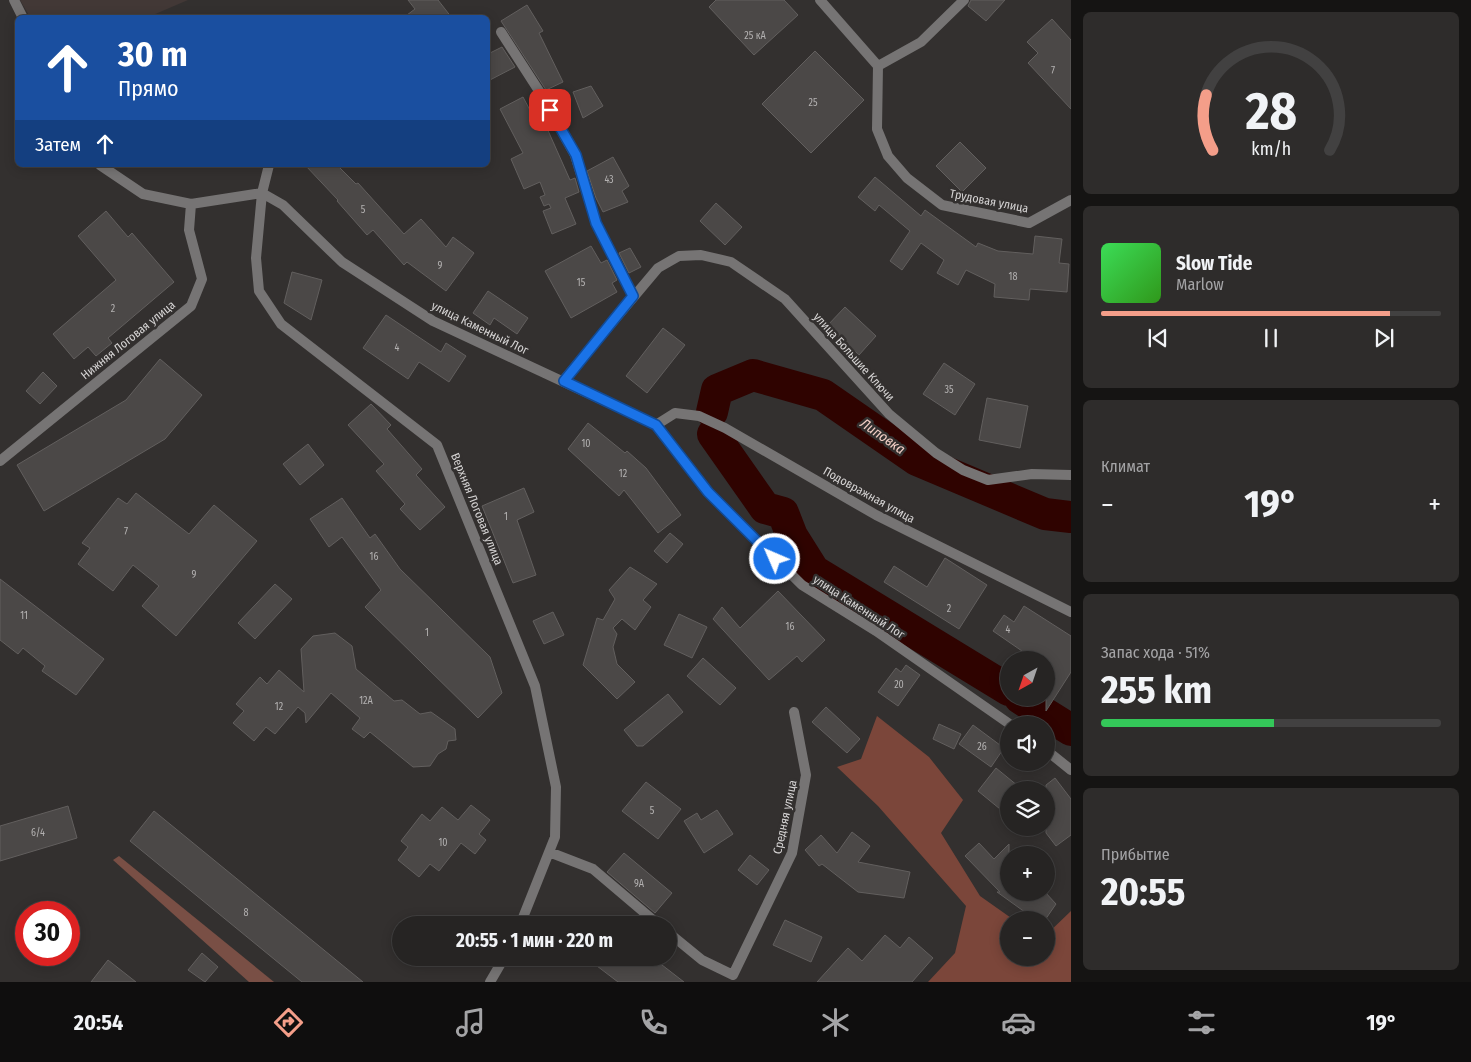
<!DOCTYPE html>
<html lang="ru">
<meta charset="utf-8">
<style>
:root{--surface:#262423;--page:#2e2c2b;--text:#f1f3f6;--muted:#a4a4a6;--line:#424141;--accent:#f49e89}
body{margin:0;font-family:"Fira Sans Condensed",sans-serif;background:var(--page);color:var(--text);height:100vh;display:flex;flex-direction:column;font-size:19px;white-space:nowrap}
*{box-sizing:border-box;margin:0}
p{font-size:16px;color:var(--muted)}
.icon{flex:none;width:28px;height:28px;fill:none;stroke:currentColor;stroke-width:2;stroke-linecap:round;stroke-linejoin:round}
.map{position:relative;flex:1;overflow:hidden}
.details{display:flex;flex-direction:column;gap:12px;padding:12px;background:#151413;width:400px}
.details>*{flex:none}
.guide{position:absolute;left:15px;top:15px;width:475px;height:152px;border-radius:8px;box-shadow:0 2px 12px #0003,0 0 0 1px var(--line);background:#1a4fa0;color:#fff;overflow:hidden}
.needle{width:32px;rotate:220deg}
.buttons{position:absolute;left:1000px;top:651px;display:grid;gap:10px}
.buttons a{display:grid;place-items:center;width:55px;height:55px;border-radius:50%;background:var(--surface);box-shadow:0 2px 12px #0003,0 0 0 1px var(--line);font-size:25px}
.speed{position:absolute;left:15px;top:901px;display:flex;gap:10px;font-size:25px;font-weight:700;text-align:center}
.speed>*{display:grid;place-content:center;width:65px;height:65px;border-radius:50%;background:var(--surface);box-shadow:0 2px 12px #0003,0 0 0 1px var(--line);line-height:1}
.speed .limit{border:8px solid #d22;background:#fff;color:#111}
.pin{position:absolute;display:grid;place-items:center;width:42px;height:42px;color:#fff;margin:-21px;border-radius:10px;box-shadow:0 2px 8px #0006}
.me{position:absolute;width:55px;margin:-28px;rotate:315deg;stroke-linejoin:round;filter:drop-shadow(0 0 4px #0008)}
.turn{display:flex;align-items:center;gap:18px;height:105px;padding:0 20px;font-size:22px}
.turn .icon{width:65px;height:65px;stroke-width:2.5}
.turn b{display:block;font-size:35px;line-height:42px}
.then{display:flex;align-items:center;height:48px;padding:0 20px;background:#0003;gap:10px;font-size:19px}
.big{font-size:38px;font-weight:700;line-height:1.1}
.details .card{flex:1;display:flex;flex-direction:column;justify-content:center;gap:8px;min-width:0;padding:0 18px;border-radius:8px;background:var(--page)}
.details .dial{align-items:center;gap:0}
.dial svg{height:130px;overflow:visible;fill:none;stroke:var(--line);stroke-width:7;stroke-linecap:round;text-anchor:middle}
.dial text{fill:var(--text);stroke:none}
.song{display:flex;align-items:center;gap:15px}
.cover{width:60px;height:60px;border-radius:8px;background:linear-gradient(135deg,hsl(130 70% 55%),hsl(110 70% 35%))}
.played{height:5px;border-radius:2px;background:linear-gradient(90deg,var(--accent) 85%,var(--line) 85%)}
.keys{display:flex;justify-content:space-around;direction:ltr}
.heat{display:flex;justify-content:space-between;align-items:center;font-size:28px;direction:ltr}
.charge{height:8px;border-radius:4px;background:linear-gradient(90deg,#34c759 51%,var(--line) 0)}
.trip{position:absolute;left:392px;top:916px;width:285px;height:50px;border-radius:25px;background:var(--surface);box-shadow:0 2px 12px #0003,0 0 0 1px var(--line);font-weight:700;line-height:50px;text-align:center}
.menu{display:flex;height:80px;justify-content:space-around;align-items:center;background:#0f0e0e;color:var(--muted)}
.menu .icon{width:35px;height:35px}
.menu .active{color:var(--accent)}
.menu b{font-size:22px;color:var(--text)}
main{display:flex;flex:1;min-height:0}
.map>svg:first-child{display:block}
.built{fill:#423836}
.green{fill:#794f45}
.forest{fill:#7b463a}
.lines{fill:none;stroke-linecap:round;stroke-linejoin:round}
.river{stroke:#2f0300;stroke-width:32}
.building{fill:#4b4847;stroke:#625f5e}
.street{stroke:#767474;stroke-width:10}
.route-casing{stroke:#114b97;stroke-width:12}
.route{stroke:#1a73e8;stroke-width:9}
.labels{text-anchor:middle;stroke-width:5;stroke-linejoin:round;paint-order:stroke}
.number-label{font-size:10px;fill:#b3b1b1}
.street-label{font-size:12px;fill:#d6d4d4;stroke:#33302f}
.water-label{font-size:14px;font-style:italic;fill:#f3cfc6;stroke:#33302f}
</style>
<main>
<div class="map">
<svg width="1071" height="982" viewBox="0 0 1071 982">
<rect width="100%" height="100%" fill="#33302f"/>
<path class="built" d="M 20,0 L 188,0 L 146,18 L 30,17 Z"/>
<path class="green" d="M 119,856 L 274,982 L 249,982 L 113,860 Z"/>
<path class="forest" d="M 877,716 L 929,757 L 963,800 L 941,833 L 980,896 L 1014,920 L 1009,920 L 1009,958 L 1046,958 L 1046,935 L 1071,911 L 1071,982 L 928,982 L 955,953 L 966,906 L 878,806 L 837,767 L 861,759 Z"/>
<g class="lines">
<path class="river" d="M 712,412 L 717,390 L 753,375 L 823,395 L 917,460 L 1045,514 L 1071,517
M 713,434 L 765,508 L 783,513 L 792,536 L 814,571 L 1009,690
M 1020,698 L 1071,730"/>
</g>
<path class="building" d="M 408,0 L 438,0 L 452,18 L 403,18 L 415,9 Z
M 716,0 L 784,0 L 798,15 L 754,55 L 709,7 Z
M 971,0 L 1005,0 L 986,21 L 968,6 Z
M 527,5 L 543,31 L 539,33 L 563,82 L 546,90 L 501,21 Z
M 1052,19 L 1071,40 L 1071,109 L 1028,63 L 1038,53 L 1027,42 Z
M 502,47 L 515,67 L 488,81 L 488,54 Z
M 815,51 L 864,100 L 811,153 L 762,104 Z
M 591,86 L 603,106 L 583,118 L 573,92 Z
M 523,97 L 540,129 L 546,126 L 570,180 L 575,178 L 579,192 L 565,198 L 576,224 L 552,234 L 543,211 L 551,208 L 549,204 L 544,206 L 540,197 L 545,195 L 540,182 L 524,189 L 511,159 L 523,153 L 500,109 Z
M 960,142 L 986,168 L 962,192 L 936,166 Z
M 613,157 L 629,186 L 622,191 L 628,202 L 603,212 L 596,198 L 587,171 Z
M 305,165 L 337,165 L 356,184 L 358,183 L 404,234 L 421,219 L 446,247 L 453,237 L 474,253 L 446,291 L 407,262 L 404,265 L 373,230 L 367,235 L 337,201 L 338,200 Z
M 875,177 L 921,216 L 925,210 L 976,247 L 978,243 L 998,251 L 1033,254 L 1035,236 L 1062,239 L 1059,263 L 1069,264 L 1067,292 L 1030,289 L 1029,300 L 994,297 L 995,284 L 966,270 L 958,285 L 937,273 L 944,260 L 921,243 L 902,270 L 890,261 L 910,231 L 879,205 L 875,211 L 858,197 Z
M 716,203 L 742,227 L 725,245 L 700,221 Z
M 106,211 L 128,237 L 132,233 L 174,282 L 108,338 L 112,343 L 96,356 L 88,347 L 74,359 L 53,334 L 116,280 L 78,236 Z
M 591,246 L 601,263 L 607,260 L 617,280 L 612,283 L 617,292 L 571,318 L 545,271 Z
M 630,248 L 641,267 L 629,273 L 619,253 Z
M 292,272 L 322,280 L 311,320 L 284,303 Z
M 488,291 L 528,318 L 517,334 L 494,318 L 490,325 L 473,313 Z
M 845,307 L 876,336 L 859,355 L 827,326 Z
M 386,315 L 441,352 L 446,343 L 466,356 L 449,382 L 419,362 L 408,379 L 363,348 Z
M 663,328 L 685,345 L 647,393 L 626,376 Z
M 160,359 L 202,395 L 165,439 L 44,511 L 17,465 L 126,400 Z
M 944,363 L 975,384 L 955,415 L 923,394 Z
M 43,372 L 57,386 L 40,404 L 26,391 Z
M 987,398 L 1028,406 L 1020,448 L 979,440 Z
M 371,404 L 391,425 L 387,429 L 422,469 L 416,475 L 445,507 L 420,530 L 400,509 L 405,504 L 376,471 L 384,464 L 348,425 Z
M 588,423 L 625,453 L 627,451 L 646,468 L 681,515 L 658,533 L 624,490 L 619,496 L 568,449 Z
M 308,444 L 324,465 L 300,485 L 283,464 Z
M 524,488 L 534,512 L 517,520 L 536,575 L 513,583 L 482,506 Z
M 136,493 L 189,534 L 214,505 L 257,541 L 176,636 L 142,606 L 159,586 L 133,565 L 113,591 L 78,564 L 90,548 L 82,543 L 118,498 L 127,504 Z
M 342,498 L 370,538 L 375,534 L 400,569 L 490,657 L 502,693 L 478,718 L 365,607 L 381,590 L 342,537 L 329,547 L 310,519 Z
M 670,533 L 683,544 L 667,563 L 654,551 Z
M 945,558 L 987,585 L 959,629 L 884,582 L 894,566 L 927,587 Z
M 630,567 L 657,584 L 643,600 L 651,607 L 635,630 L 622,619 L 613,628 L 617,634 L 613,647 L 617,664 L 635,682 L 617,699 L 583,665 L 597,618 L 603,620 L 615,599 L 609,590 Z
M 0,579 L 104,659 L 76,695 L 42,671 L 45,666 L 23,648 L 18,654 L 0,640 Z
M 275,584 L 292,599 L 255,639 L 238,623 Z
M 778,591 L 825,640 L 802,662 L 797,656 L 769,680 L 713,619 L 722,607 L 740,628 Z
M 1024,606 L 1071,636 L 1071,672 L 1046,711 L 1046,660 L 1016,660 L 1022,651 L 993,631 L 1004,615 L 1014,622 Z
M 553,612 L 564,635 L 544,644 L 533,621 Z
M 679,614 L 707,627 L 692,658 L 664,645 Z
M 335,633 L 352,646 L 356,669 L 394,701 L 402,700 L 420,714 L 431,712 L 455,729 L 456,740 L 448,741 L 446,749 L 438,754 L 430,766 L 413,767 L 370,732 L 364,738 L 352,729 L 360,718 L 331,693 L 306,723 L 305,713 L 298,707 L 275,734 L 266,727 L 254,741 L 233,723 L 244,711 L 236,704 L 260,677 L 267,684 L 279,670 L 304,692 L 301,649 L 313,636 Z
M 703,658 L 736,688 L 720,705 L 687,676 Z
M 906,665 L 920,675 L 898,706 L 878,692 L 896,668 L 901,672 Z
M 668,694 L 683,712 L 643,746 L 637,746 L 624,730 Z
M 826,707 L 860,739 L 847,753 L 812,722 Z
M 939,724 L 961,734 L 954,749 L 933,739 Z
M 973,725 L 1004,748 L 991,767 L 959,744 Z
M 996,768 L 1018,786 L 1015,790 L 1009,790 L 1009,798 L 1000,809 L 978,791 Z
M 1055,778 L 1071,799 L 1071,835 L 1056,846 L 1046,833 L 1046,785 Z
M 646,782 L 681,809 L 658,839 L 622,811 Z
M 471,805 L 490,820 L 479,834 L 486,840 L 475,854 L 461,843 L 439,871 L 430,864 L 419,877 L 398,860 L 408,847 L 401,841 L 422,814 L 430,821 L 442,807 L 458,820 Z
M 68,806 L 77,838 L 0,861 L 0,826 Z
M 717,810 L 733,834 L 704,853 L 684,821 L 697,813 L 701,820 Z
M 154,811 L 363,982 L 302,982 L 130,841 Z
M 852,832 L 870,846 L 858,862 L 910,872 L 904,898 L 858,892 L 822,864 L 819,866 L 805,850 L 821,835 L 837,853 Z
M 979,843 L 994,859 L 1009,844 L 1009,892 L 1045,892 L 1056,904 L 1045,920 L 1036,920 L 997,892 L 1000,892 L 965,856 Z
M 624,853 L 672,893 L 655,913 L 607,872 Z
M 750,855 L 769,870 L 757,885 L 738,870 Z
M 785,920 L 822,937 L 811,962 L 773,945 Z
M 885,935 L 900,948 L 909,937 L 933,958 L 912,982 L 817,982 L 848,948 L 862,961 Z
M 202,953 L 218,967 L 205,982 L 188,970 Z
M 604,958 L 653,958 L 684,982 L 618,982 L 597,966 Z
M 108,960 L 136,982 L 91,982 Z"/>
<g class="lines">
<path class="street" d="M 14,0 L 23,18
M 820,0 L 878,66 L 877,129 L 888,156 L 907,178 L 942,205 L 1029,223 L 1071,200
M 501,32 L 541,94 L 575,155 L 596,223 L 633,296
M 878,66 L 921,42 L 964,0
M 100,165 L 143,194 L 191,204 L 262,193
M 269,165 L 262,193 L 256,258 L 259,291 L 281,324 L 437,445 L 535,686 L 556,787 L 555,837 L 520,925
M 262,193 L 283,205 L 342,262 L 433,321 L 656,425 L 708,492 L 802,585 L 876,631 L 1011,725
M 563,381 L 658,268 L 679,256 L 701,255 L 731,262 L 785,299 L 889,414 L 936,453 L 963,470 L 988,480 L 1032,474 L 1071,475
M 656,425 L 675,413 L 699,416 L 725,428 L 876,515 L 1071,612
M 0,461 L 191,306 L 202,279 L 189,230 L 191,204
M 1046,750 L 1071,770
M 549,852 L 593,869 L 659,925
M 669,933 L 702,960 L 733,975 L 792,853 L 806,775 L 794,712
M 490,982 L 504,958"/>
</g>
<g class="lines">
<g class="route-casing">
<path id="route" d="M 550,110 L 576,155 L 596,223 L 633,296 L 564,381 L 656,425 L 708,492 L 775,559"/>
</g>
<use href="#route" class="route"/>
</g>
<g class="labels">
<g class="number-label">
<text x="755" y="39">25 кА</text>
<text x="1053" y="74">7</text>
<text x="813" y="106">25</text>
<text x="609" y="183">43</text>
<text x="363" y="213">5</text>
<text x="440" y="269">9</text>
<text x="1013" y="280">18</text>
<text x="581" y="286">15</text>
<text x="113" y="312">2</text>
<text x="397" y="351">4</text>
<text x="949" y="393">35</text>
<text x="586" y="447">10</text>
<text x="623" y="477">12</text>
<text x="506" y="520">1</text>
<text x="126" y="535">7</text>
<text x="374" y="560">16</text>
<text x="194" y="578">9</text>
<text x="949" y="612">2</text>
<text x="24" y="619">11</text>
<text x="790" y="630">16</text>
<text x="1008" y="633">4</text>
<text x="427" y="636">1</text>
<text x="899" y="688">20</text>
<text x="366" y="704">12А</text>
<text x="279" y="710">12</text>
<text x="982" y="750">26</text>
<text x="652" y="814">5</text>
<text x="38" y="836">6/4</text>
<text x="443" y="846">10</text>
<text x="639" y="887">9А</text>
<text x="246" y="916">8</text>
</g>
<g class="street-label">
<text transform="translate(989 201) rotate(11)" y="4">Трудовая улица</text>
<text transform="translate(480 328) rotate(26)" y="4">улица Каменный Лог</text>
<text transform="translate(128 340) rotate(-39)" y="4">Нижняя Логовая улица</text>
<text transform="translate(854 357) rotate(48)" y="4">улица Большие Ключи</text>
<text transform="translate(869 495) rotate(29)" y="4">Подовражная улица</text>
<text transform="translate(477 509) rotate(68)" y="4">Верхняя Логовая улица</text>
<text transform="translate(859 607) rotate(33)" y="4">улица Каменный Лог</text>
<text transform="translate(785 817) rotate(-78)" y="4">Средняя улица</text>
</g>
<g class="water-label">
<text transform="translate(883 436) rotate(35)" y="5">Липовка</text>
</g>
</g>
</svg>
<div class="buttons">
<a><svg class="needle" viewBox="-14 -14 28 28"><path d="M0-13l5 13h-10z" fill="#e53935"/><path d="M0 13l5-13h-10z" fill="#a4a4a6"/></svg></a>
<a><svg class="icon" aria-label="sound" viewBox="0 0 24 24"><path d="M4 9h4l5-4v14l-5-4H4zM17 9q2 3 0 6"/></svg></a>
<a><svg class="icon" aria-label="layers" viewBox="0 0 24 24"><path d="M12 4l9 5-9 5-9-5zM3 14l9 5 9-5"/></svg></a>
<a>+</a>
<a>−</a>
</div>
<div class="speed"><div class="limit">30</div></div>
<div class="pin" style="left:550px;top:110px;background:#d93025"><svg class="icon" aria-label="arrive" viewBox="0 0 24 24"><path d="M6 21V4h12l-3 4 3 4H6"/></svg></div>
<svg class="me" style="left:775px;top:559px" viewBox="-20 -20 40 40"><circle r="17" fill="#1a73e8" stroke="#fff" stroke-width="3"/><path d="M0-11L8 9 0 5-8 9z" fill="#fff"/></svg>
<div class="trip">20:55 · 1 мин · 220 m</div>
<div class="guide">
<div class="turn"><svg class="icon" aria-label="ahead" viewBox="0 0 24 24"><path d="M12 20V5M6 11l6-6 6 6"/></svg><div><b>30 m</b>Прямо</div></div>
<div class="then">Затем<svg class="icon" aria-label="ahead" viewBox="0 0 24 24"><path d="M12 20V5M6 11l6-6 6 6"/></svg></div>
</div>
</div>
<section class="details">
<div class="card dial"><svg viewBox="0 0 100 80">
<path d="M14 69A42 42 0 1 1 86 69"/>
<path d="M14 69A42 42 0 0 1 10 35" stroke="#f49e89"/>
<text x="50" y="56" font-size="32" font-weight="700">28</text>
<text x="50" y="72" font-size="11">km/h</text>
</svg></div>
<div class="card">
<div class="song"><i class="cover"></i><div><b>Slow Tide</b><p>Marlow</p></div></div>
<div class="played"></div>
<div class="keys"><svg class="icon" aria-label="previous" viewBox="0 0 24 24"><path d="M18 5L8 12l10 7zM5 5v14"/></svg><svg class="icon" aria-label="pause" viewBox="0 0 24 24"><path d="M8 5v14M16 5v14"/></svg><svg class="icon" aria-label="next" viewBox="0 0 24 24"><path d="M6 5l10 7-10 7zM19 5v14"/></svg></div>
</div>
<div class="card"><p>Климат</p>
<div class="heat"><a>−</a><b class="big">19°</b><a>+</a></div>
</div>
<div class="card"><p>Запас хода · 51%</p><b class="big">255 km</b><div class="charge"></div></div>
<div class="card"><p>Прибытие</p><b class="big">20:55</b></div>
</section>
</main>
<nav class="menu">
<b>20:54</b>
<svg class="icon active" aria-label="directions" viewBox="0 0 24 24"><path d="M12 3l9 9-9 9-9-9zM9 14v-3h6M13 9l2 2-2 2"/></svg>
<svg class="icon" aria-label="music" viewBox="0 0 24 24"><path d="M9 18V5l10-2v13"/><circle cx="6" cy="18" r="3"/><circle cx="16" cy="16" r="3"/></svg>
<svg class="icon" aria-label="phone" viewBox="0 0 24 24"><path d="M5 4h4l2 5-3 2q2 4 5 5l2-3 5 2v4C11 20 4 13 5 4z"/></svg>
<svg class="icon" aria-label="climate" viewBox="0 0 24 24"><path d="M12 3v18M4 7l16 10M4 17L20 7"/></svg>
<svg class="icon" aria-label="car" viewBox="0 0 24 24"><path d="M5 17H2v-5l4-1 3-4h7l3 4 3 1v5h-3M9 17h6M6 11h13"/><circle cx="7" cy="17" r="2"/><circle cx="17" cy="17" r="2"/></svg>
<svg class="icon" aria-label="filters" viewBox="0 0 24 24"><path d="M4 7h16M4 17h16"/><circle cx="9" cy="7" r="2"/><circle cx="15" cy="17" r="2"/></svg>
<b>19°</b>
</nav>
